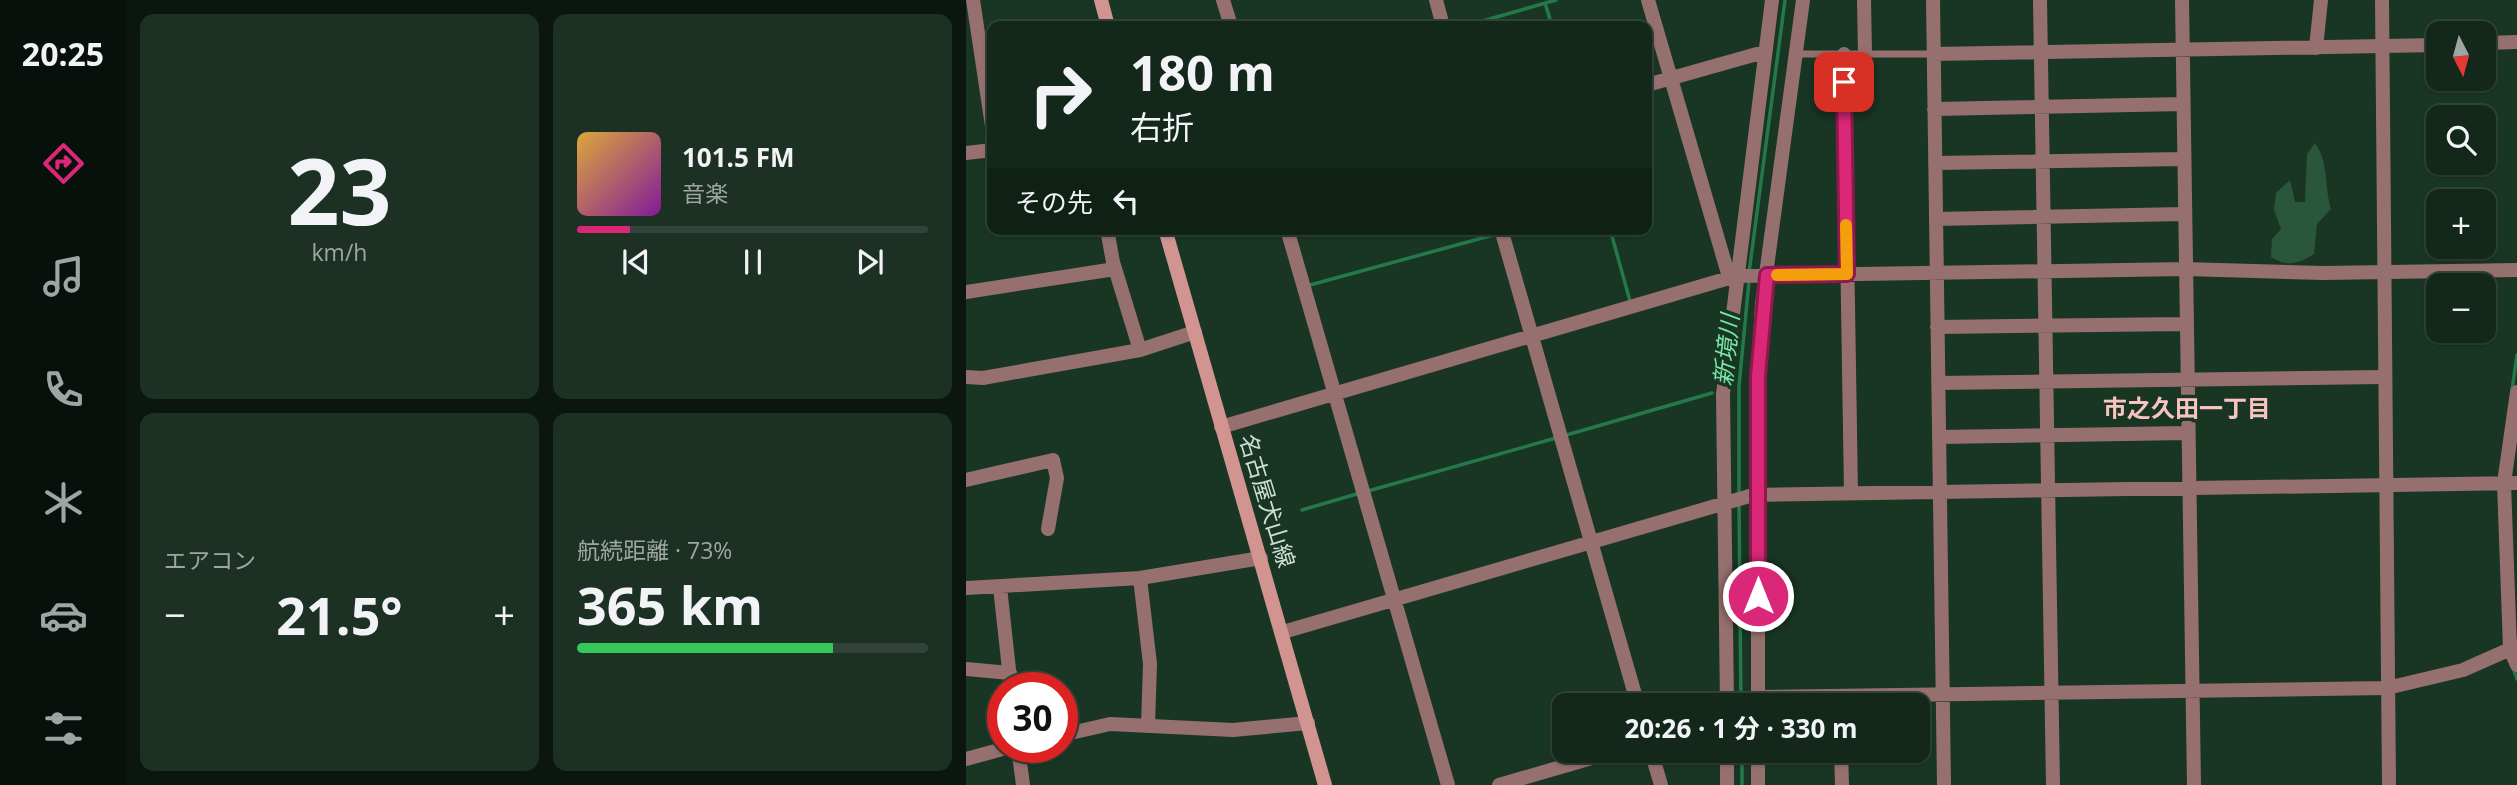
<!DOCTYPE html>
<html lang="ja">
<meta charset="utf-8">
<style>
:root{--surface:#13281b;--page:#1c3024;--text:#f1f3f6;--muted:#9da6a3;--line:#32443a;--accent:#db2777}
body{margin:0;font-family:"Open Sans","Noto Sans JP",sans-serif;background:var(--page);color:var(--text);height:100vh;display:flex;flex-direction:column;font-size:26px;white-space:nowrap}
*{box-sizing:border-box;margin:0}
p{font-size:23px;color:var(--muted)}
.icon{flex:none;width:38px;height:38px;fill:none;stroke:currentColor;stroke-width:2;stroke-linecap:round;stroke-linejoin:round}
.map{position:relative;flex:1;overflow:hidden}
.sheet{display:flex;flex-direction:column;gap:14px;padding:14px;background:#0a160f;width:840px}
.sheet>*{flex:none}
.hud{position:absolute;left:21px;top:21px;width:665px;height:214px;border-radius:14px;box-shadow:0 2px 5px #0004,0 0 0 2px var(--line);background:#13281b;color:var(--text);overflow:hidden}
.needle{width:46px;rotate:174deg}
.buttons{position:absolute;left:1460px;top:21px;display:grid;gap:14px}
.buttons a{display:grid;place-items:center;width:70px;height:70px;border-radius:14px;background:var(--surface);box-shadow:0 2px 5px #0004,0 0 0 2px var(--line);font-size:35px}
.speed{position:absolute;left:21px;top:672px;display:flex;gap:14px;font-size:35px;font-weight:700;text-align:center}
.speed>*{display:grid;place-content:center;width:91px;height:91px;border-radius:50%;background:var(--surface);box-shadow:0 2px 5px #0004,0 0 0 2px var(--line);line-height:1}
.speed .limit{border:10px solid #d22;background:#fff;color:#111}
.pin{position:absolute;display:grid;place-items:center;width:60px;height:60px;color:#fff;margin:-30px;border-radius:14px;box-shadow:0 4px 10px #0006}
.me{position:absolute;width:77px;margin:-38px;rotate:0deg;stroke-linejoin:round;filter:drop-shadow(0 0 5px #0008)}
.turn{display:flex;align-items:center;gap:24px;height:147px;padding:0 28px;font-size:32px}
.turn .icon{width:91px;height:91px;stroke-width:2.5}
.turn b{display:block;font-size:49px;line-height:60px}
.then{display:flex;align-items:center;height:66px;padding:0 28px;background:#0003;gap:14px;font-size:26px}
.big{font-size:52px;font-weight:700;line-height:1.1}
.sheet .widget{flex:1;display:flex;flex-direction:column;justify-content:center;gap:10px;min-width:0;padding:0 24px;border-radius:14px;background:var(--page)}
.sheet .dial{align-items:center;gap:0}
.dial b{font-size:91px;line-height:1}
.song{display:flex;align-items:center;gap:21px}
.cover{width:84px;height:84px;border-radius:10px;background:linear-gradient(135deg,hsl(40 70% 55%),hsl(290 70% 35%))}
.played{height:7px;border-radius:4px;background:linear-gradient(90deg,var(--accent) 15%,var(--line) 15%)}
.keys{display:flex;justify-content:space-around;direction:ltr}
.heat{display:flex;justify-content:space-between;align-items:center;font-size:38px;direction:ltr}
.charge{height:10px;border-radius:5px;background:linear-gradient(90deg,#34c759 73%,var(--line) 0)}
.sheet .tiles{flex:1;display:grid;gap:14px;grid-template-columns:repeat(2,1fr)}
.trip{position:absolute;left:586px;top:693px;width:378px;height:70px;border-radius:14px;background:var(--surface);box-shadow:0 2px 5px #0004,0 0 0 2px var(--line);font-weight:700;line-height:70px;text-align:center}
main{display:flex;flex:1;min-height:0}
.dock{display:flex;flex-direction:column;width:126px;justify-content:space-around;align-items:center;background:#08100b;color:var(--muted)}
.dock .icon{width:49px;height:49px}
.dock .on{color:var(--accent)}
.dock b{font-size:32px;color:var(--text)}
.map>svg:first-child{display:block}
.green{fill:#2a563b}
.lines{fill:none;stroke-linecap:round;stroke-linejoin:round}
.stream{stroke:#24794a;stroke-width:3.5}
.service{stroke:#96706e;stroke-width:7}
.minor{stroke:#96706e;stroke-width:14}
.tertiary{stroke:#96706e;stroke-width:14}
.secondary{stroke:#d19491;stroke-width:14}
.route-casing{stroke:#8e194d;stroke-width:18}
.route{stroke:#db2777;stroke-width:12}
.slow{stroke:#f59e0b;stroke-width:12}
.labels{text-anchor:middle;stroke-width:7;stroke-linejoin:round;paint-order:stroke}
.street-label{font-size:23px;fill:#ceded3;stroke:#193624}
.water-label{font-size:24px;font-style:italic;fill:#78e5a2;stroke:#193624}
.neighbourhood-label{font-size:24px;font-weight:bold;fill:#f8c4c1;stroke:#193624}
</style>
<main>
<nav class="dock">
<b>20:25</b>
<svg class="icon on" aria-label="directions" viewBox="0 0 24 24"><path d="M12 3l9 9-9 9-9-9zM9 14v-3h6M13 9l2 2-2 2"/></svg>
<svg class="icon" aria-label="music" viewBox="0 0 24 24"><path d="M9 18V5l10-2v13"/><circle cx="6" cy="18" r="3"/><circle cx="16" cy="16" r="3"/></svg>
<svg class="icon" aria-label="phone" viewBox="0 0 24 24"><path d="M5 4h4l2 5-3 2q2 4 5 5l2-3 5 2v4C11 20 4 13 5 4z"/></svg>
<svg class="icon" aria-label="climate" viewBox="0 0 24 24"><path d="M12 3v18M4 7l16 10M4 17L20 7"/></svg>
<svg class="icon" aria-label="car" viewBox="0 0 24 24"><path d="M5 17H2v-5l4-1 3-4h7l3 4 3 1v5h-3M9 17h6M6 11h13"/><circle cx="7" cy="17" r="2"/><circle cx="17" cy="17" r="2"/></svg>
<svg class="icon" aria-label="filters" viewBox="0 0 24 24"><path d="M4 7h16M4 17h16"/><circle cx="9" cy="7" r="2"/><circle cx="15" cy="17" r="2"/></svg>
</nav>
<section class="sheet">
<div class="tiles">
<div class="widget dial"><b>23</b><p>km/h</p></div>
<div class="widget">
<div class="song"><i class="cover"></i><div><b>101.5 FM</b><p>音楽</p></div></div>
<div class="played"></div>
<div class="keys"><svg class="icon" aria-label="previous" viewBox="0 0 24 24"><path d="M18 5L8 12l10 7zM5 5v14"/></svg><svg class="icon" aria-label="pause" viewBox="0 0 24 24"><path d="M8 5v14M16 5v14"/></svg><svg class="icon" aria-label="next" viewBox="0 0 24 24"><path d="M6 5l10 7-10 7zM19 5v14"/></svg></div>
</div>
<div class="widget"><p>エアコン</p>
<div class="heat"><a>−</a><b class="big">21.5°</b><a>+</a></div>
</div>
<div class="widget"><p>航続距離 · 73%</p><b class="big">365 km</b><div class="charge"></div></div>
</div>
</section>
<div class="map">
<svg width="1551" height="785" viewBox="0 0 1551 785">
<rect width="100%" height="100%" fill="#193624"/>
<path class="green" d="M 1349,143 C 1363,162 1358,186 1365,209 L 1351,224 L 1348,254 C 1333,264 1320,267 1305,257 L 1306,239 L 1315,229 L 1308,210 L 1310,193 L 1324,180 L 1329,202 L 1339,202 L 1341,154 Z"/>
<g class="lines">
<path class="stream" d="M 579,3 L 586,26
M 499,26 L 590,0
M 644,229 L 664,301
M 538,232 L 547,229
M 783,273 L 819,0
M 344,285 L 531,234
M 1546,390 L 1551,355
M 597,436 L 746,393
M 402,491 L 590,438
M 773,497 L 773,386 L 783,281
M 773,504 L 775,705
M 336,510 L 394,493
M 1547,668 L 1551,679
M 776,751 L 776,785"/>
<path class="service" d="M 829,54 L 967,54"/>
<path class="minor" d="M 7,0 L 26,126
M 257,0 L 265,26
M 470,0 L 477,26
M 682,0 L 763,277
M 898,0 L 899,54
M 967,0 L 978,785
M 1074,0 L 1087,785
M 1216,0 L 1228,785
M 1517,43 L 1551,42
M 1350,48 L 1355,0
M 878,54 L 885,493
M 967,54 L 1472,45
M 681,85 L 798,52
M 968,109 L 1217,104
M 0,153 L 26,150
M 969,163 L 1217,159
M 970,219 L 1218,214
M 321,229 L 482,785
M 535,229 L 672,705
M 0,292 L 149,269
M 971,327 L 1220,324
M 174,350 L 229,332
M 0,377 L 17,378 L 174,350 L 147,262 L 141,229
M 972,383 L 1419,377
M 1551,392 L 1538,483 L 1544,649 L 1551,665
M 255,427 L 770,276 L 1219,269 L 1357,273 L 1551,270
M 973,437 L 1221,433
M 0,480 L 87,460 L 91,478 L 82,529
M 174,578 L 184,664 L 182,725
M 34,587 L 45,688
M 0,588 L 174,578 L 295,558
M 317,632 L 787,495 L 1551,483
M 0,669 L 44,673
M 792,697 L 1421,688 L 1497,670 L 1551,646
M 792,704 L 792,376 L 796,304 L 837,0
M 761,705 L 757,394 L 806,0
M 96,735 L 144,724 L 267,730 L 342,723
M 52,747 L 57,785
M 685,751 L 695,785
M 792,751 L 792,785
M 875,751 L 876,785
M 0,759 L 44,747
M 533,785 L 650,751
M 761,785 L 761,751"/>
<path class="tertiary" d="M 1416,0 L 1423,785"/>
<path class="secondary" d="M 135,0 L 142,26
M 199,229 L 359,785"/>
</g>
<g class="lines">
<g class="route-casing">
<path id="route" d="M 792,596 L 792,376 L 801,275 L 881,274 L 878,82"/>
</g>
<use href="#route" class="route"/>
<path class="slow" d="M 811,275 L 881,274 L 880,225"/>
</g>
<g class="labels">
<g class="street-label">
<text transform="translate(301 501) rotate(73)" y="8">名古屋犬山線</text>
</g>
<g class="water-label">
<text transform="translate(761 350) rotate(-84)" y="8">新境川</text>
</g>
<g class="neighbourhood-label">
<text x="1221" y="417">市之久田一丁目</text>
</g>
</g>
</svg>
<div class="buttons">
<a><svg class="needle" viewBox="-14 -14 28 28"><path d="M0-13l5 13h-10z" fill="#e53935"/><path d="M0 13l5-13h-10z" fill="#9da6a3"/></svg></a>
<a><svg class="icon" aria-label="search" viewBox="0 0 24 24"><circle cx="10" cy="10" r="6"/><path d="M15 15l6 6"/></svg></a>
<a>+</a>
<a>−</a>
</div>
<div class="speed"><div class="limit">30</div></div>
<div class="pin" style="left:878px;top:82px;background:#d93025"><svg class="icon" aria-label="arrive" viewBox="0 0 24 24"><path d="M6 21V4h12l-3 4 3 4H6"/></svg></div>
<svg class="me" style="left:792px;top:596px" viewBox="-20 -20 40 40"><circle r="17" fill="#db2777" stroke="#fff" stroke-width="3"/><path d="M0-11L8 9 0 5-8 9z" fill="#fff"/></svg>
<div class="trip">20:26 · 1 分 · 330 m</div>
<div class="hud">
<div class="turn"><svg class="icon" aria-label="right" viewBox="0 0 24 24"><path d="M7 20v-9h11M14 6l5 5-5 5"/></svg><div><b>180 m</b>右折</div></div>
<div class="then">その先<svg class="icon" aria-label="left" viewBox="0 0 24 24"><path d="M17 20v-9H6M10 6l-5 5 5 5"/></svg></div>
</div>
</div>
</main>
